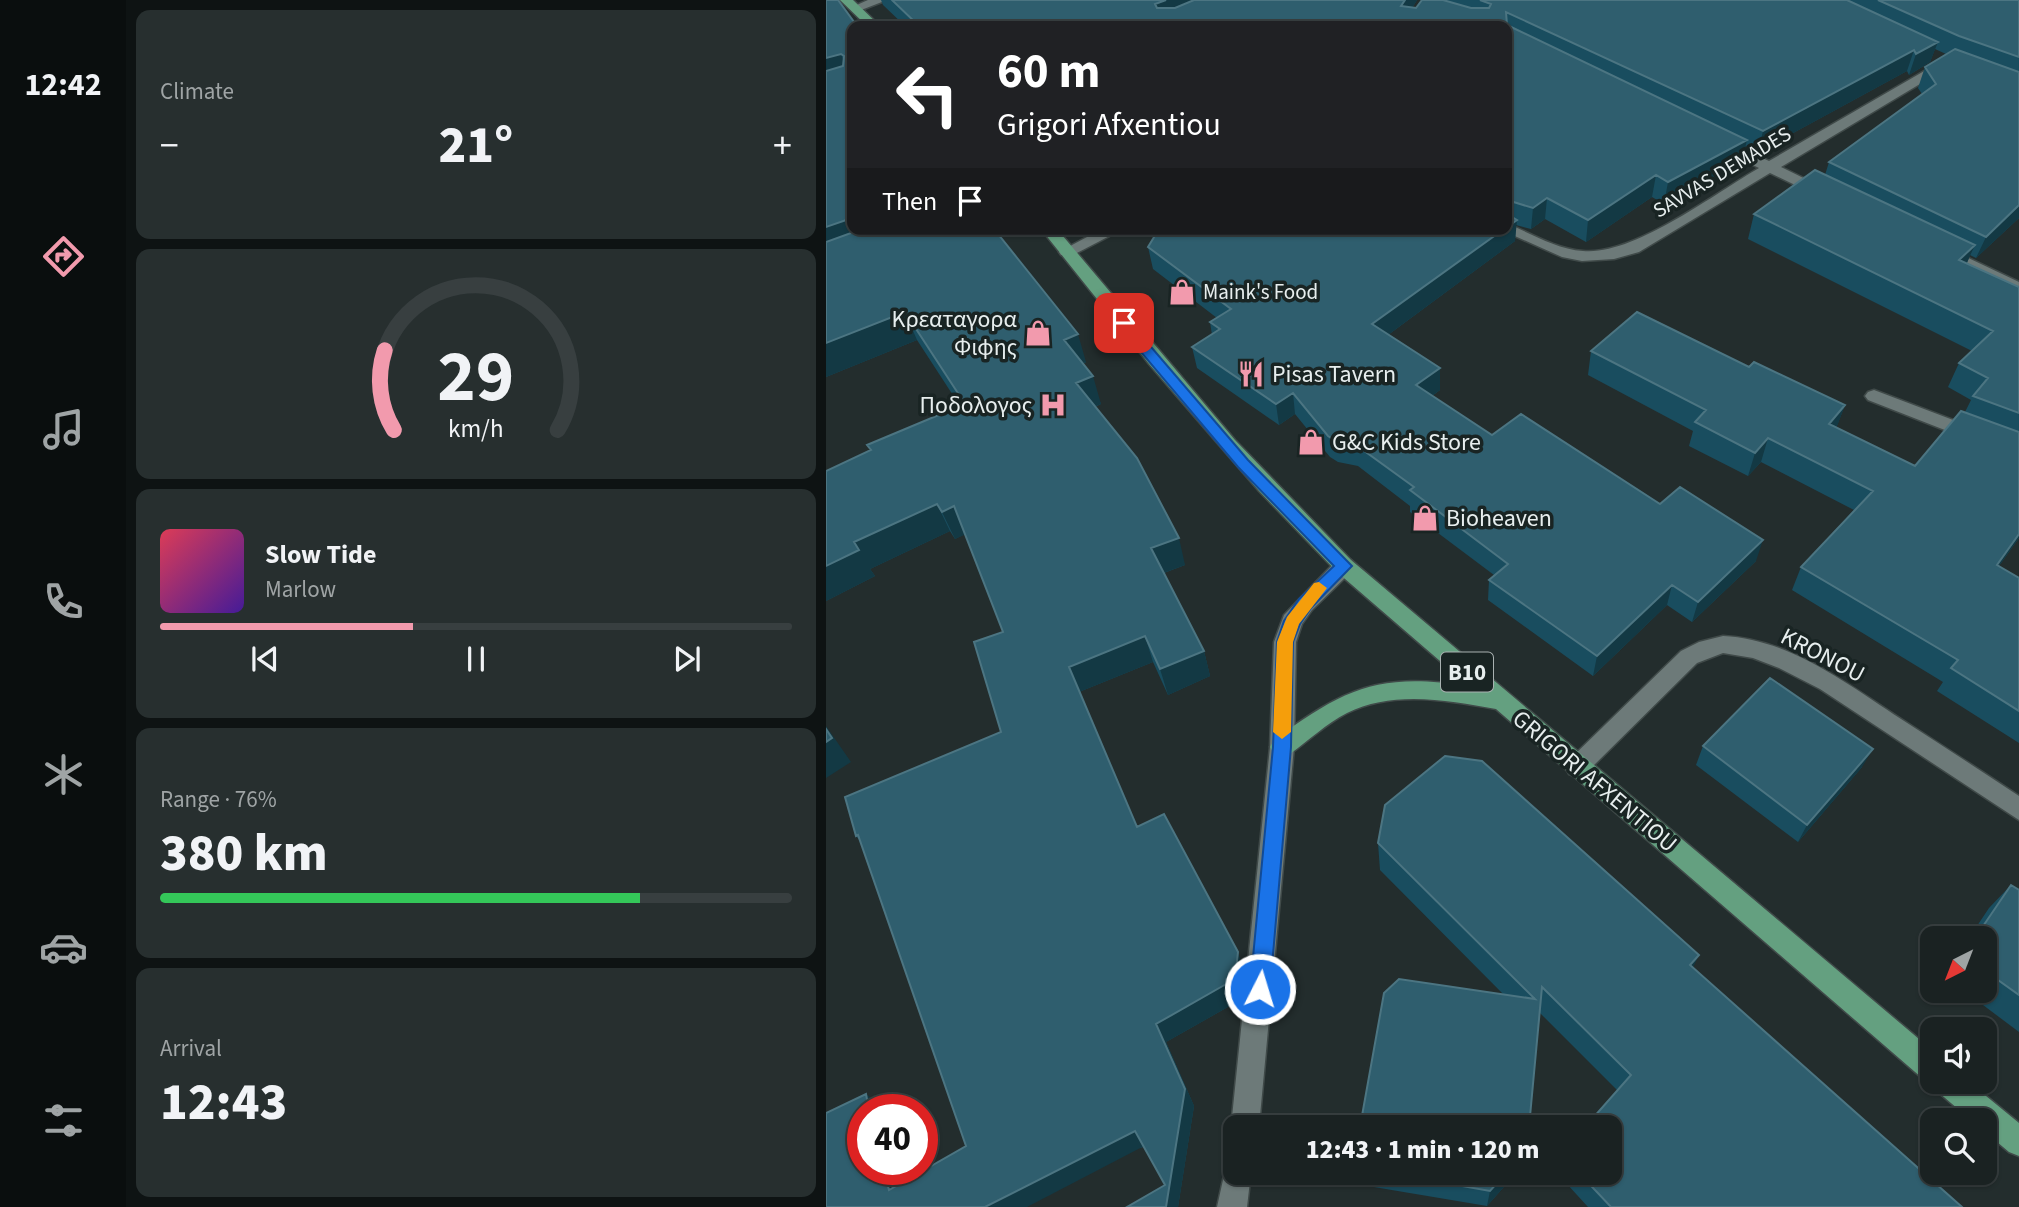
<!DOCTYPE html>
<meta charset="utf-8">
<style>
:root{--surface:#1a2222;--page:#272f2f;--text:#f1f3f6;--muted:#9fa4a5;--line:#383f40;--accent:#f29aad}
body{margin:0;font-family:"Source Sans 3",sans-serif;background:var(--page);color:var(--text);height:100vh;display:flex;flex-direction:column;font-size:26px;white-space:nowrap}
*{box-sizing:border-box;margin:0}
p{font-size:23px;color:var(--muted)}
.icon{flex:none;width:38px;height:38px;fill:none;stroke:currentColor;stroke-width:2;stroke-linecap:round;stroke-linejoin:round}
.map{position:relative;flex:1;overflow:hidden}
.panel{display:flex;flex-direction:column;gap:10px;padding:10px;background:#0e1313;width:700px}
.panel>*{flex:none}
.banner{position:absolute;left:21px;top:21px;width:665px;height:214px;border-radius:14px;box-shadow:0 2px 5px #0004,0 0 0 2px var(--line);background:#202124;color:#fff;overflow:hidden}
.needle{width:46px;rotate:222deg}
.buttons{position:absolute;left:1094px;top:926px;display:grid;gap:14px}
.buttons a{display:grid;place-items:center;width:77px;height:77px;border-radius:14px;background:var(--surface);box-shadow:0 2px 5px #0004,0 0 0 2px var(--line);font-size:35px}
.speed{position:absolute;left:21px;top:1094px;display:flex;gap:14px;font-size:35px;font-weight:700;text-align:center}
.speed>*{display:grid;place-content:center;width:91px;height:91px;border-radius:50%;background:var(--surface);box-shadow:0 2px 5px #0004,0 0 0 2px var(--line);line-height:1}
.speed .limit{border:10px solid #d22;background:#fff;color:#111}
.pin{position:absolute;display:grid;place-items:center;width:60px;height:60px;color:#fff;margin:-30px;border-radius:14px;box-shadow:0 4px 10px #0006}
.me{position:absolute;width:77px;margin:-38px;rotate:5deg;stroke-linejoin:round;filter:drop-shadow(0 0 5px #0008)}
.turn{display:flex;align-items:center;gap:24px;height:147px;padding:0 35px;font-size:32px}
.turn .icon{width:91px;height:91px;stroke-width:2.5}
.turn b{display:block;font-size:49px;line-height:60px}
.then{display:flex;align-items:center;height:66px;padding:0 35px;background:#0003;gap:14px;font-size:26px}
.big{font-size:52px;font-weight:800;line-height:1.1}
.panel .widget{flex:1;display:flex;flex-direction:column;justify-content:center;gap:10px;min-width:0;padding:0 24px;border-radius:14px;background:var(--page)}
.panel .dial{align-items:center;gap:0}
.dial svg{height:182px;overflow:visible;fill:none;stroke:var(--line);stroke-width:7;stroke-linecap:round;text-anchor:middle}
.dial text{fill:var(--text);stroke:none}
.song{display:flex;align-items:center;gap:21px}
.cover{width:84px;height:84px;border-radius:10px;background:linear-gradient(135deg,hsl(350 70% 55%),hsl(260 70% 35%))}
.played{height:7px;border-radius:4px;background:linear-gradient(90deg,var(--accent) 40%,var(--line) 40%)}
.keys{display:flex;justify-content:space-around;direction:ltr}
.heat{display:flex;justify-content:space-between;align-items:center;font-size:38px;direction:ltr}
.charge{height:10px;border-radius:5px;background:linear-gradient(90deg,#34c759 76%,var(--line) 0)}
.trip{position:absolute;left:397px;top:1115px;width:399px;height:70px;border-radius:14px;background:var(--surface);box-shadow:0 2px 5px #0004,0 0 0 2px var(--line);font-weight:800;line-height:70px;text-align:center}
main{display:flex;flex:1;min-height:0}
.tab-bar{display:flex;flex-direction:column;width:126px;justify-content:space-around;align-items:center;background:#0a0e0e;color:var(--muted)}
.tab-bar .icon{width:49px;height:49px}
.tab-bar .current{color:var(--accent)}
.tab-bar b{font-size:32px;color:var(--text)}
.map>svg:first-child{display:block}
.lines{fill:none;stroke-linecap:round;stroke-linejoin:round}
.minor-casing{stroke:#404a49;stroke-width:3}
.major-casing{stroke:#404a49;stroke-width:3}
.minor{fill:#6d7a79;fill-rule:evenodd}
.major{fill:#64a080;fill-rule:evenodd}
.wall{fill:#194d5f}
.shaded-wall{fill:#133944}
.building{fill:#2f5e6e;stroke:#4c7582;stroke-width:2}
.route{fill:#1a73e8;stroke:#114b97;stroke-width:2}
.slow{fill:#f59e0b}
.labels{text-anchor:middle;stroke-width:7;stroke-linejoin:round;paint-order:stroke}
.far-street-label{font-size:21px;fill:#e7eeee;stroke:#192423}
.far-poi-label{font-size:21px;fill:#e7eeee;stroke:#192423;text-anchor:start}
.shield{fill:#192423;stroke:#a9b1b1;stroke-width:2}
.shield-label{font-size:23px;font-weight:bold;fill:#e7eeee}
.poi-label{font-size:24px;fill:#e7eeee;stroke:#192423;text-anchor:start}
.street-label{font-size:24px;fill:#e7eeee;stroke:#192423}
</style>
<main>
<nav class="tab-bar">
<b>12:42</b>
<svg class="icon current" aria-label="directions" viewBox="0 0 24 24"><path d="M12 3l9 9-9 9-9-9zM9 14v-3h6M13 9l2 2-2 2"/></svg>
<svg class="icon" aria-label="music" viewBox="0 0 24 24"><path d="M9 18V5l10-2v13"/><circle cx="6" cy="18" r="3"/><circle cx="16" cy="16" r="3"/></svg>
<svg class="icon" aria-label="phone" viewBox="0 0 24 24"><path d="M5 4h4l2 5-3 2q2 4 5 5l2-3 5 2v4C11 20 4 13 5 4z"/></svg>
<svg class="icon" aria-label="climate" viewBox="0 0 24 24"><path d="M12 3v18M4 7l16 10M4 17L20 7"/></svg>
<svg class="icon" aria-label="car" viewBox="0 0 24 24"><path d="M5 17H2v-5l4-1 3-4h7l3 4 3 1v5h-3M9 17h6M6 11h13"/><circle cx="7" cy="17" r="2"/><circle cx="17" cy="17" r="2"/></svg>
<svg class="icon" aria-label="filters" viewBox="0 0 24 24"><path d="M4 7h16M4 17h16"/><circle cx="9" cy="7" r="2"/><circle cx="15" cy="17" r="2"/></svg>
</nav>
<section class="panel">
<div class="widget"><p>Climate</p>
<div class="heat"><a>−</a><b class="big">21°</b><a>+</a></div>
</div>
<div class="widget dial"><svg viewBox="0 0 100 80">
<path d="M14 69A42 42 0 1 1 86 69"/>
<path d="M14 69A42 42 0 0 1 10 34" stroke="#f29aad"/>
<text x="50" y="56" font-size="32" font-weight="700">29</text>
<text x="50" y="72" font-size="11">km/h</text>
</svg></div>
<div class="widget">
<div class="song"><i class="cover"></i><div><b>Slow Tide</b><p>Marlow</p></div></div>
<div class="played"></div>
<div class="keys"><svg class="icon" aria-label="previous" viewBox="0 0 24 24"><path d="M18 5L8 12l10 7zM5 5v14"/></svg><svg class="icon" aria-label="pause" viewBox="0 0 24 24"><path d="M8 5v14M16 5v14"/></svg><svg class="icon" aria-label="next" viewBox="0 0 24 24"><path d="M6 5l10 7-10 7zM19 5v14"/></svg></div>
</div>
<div class="widget"><p>Range · 76%</p><b class="big">380 km</b><div class="charge"></div></div>
<div class="widget"><p>Arrival</p><b class="big">12:43</b></div>
</section>
<div class="map">
<svg width="1193" height="1207" viewBox="0 0 1193 1207">
<rect width="100%" height="100%" fill="#232d2d"/>
<g class="lines">
<g class="minor-casing">
<path id="minor" d="M 42,0 L 61,0 L 30,12 L 24,8 Z
M 1119,59 L 1126,63 L 1124,66 L 955,167 L 1004,191 L 1004,197 L 994,197 L 944,173 L 813,252 L 788,259 L 756,261 L 736,257 L 673,229 L 681,229 L 681,224 L 687,226 C 709,236 732,249 757,251 C 807,256 888,194 933,168 L 888,146 L 888,140 L 898,140 L 943,161 Z
M 276,229 L 297,229 L 247,255 L 235,255 L 233,252 Z
M 1117,246 L 1193,282 L 1193,293 L 1111,254 L 1111,248 Z
M 1048,390 L 1193,445 L 1193,459 L 1042,400 L 1039,396 L 1042,392 Z
M 518,558 L 525,560 L 528,566 L 525,572 L 486,610 L 476,624 L 470,642 L 468,747 L 433,1127 L 410,1127 L 410,1137 L 405,1127 L 444,747 L 448,642 L 458,615 L 511,560 Z
M 897,636 C 964,639 1021,684 1075,719 C 1115,745 1154,770 1193,796 L 1193,820 L 994,689 L 953,668 L 927,658 L 897,653 L 871,663 L 759,774 L 751,777 L 743,774 L 739,767 L 743,760 L 855,651 L 873,642 Z
M 410,1158 L 410,1172 L 425,1172 L 421,1207 L 391,1207 L 401,1162 Z"/>
</g>
<g class="major-casing">
<path id="major" d="M 14,0 L 27,0 L 54,26 L 41,26 Z
M 215,229 L 231,229 L 409,440 L 525,560 L 1106,1050 L 1107,1082 L 1096,1078 L 670,709 C 622,700 566,690 521,713 C 500,724 483,740 464,754 L 456,757 L 448,754 L 444,747 L 448,740 C 519,688 553,672 643,686 L 511,572 L 433,491 L 323,364 Z
M 1108,1082 L 1143,1082 L 1193,1123 L 1193,1156 L 1183,1152 L 1158,1131 L 1158,1120 L 1145,1120 L 1112,1092 Z"/>
</g>
<use href="#minor" class="minor"/>
<use href="#major" class="major"/>
</g>
<path class="wall" d="M 0,0 L 31,26 L 26,229 L 260,362 L 257,364 L 275,404 L 269,407 L 359,565 L 338,573 L 378,651 L 384,676 L 342,695 L 327,662 L 253,692 L 311,827 L 418,972 L 416,999 L 340,1042 L 368,1106 L 352,1207 L 301,1207 L 339,1185 L 318,1147 L 0,1207 L 37,1169 L 75,1169 L 78,1182 L 140,1146 L 35,842 L 30,836 L 175,732 L 177,632 L 139,534 L 129,539 L 124,531 L 44,569 L 49,576 L 0,601 L 44,451 L 134,406 L 91,340 L 0,377 Z
M 55,0 L 591,0 L 586,8 L 590,8 L 596,0 L 1193,0 L 1193,218 L 1150,258 L 1144,255 L 1141,263 L 1193,287 L 1193,538 L 1173,566 L 1193,578 L 1193,743 L 1111,691 L 1117,682 L 966,590 L 975,567 L 1028,510 L 935,462 L 922,476 L 863,446 L 867,431 L 762,375 L 765,351 L 923,367 L 1019,405 L 1010,428 L 1089,466 L 1139,412 L 1145,400 L 1122,387 L 1133,363 L 1146,351 L 922,239 L 928,214 L 999,175 L 1003,162 L 1096,94 L 1092,88 L 1099,67 L 1120,54 L 1109,49 L 1104,62 L 1083,75 L 1081,71 L 932,152 L 919,146 L 916,161 L 838,204 L 826,197 L 760,242 L 719,219 L 705,229 L 690,225 L 689,241 L 562,335 L 614,390 L 606,396 L 666,435 L 834,504 L 930,561 L 866,622 L 841,605 L 767,676 L 662,600 L 663,580 L 668,575 L 584,512 L 584,506 L 532,466 L 512,462 L 504,457 L 469,414 L 453,425 L 371,368 L 366,347 L 386,335 L 384,322 L 391,318 L 327,269 L 322,247 L 681,229 L 681,26 L 79,26 L 57,5 Z
M 877,746 L 1036,767 L 972,842 L 870,765 Z
M 552,843 L 867,968 L 1136,1207 L 762,1207 L 730,1172 L 784,1172 L 792,1091 L 713,1012 L 678,995 L 554,870 Z
M 1185,885 L 1193,890 L 1193,1032 L 1137,990 L 1158,990 L 1158,938 L 1143,938 L 1163,908 Z
M 528,1172 L 691,1172 L 661,1206 L 530,1184 Z"/>
<path class="shaded-wall" d="M 340,0 L 391,0 L 333,25 L 329,4 Z
M 579,0 L 591,0 L 575,26 L 575,6 Z
M 1112,42 L 1104,62 L 1083,75 L 1090,54 Z
M 1088,50 L 1081,71 L 932,152 L 937,131 Z
M 15,54 L 25,80 L 0,88 L 0,58 Z
M 921,140 L 916,161 L 838,204 L 842,182 Z
M 830,175 L 826,197 L 760,242 L 762,220 Z
M 721,198 L 719,219 L 705,229 L 707,208 Z
M 1193,205 L 1193,218 L 1150,258 L 1160,237 Z
M 26,218 L 26,229 L 84,229 L 0,259 L 0,227 Z
M 691,220 L 689,241 L 547,346 L 546,324 L 678,229 L 681,229 L 681,227 Z
M 1149,245 L 1138,269 L 1133,260 Z
M 79,312 L 91,340 L 0,377 L 0,343 Z
M 252,334 L 260,362 L 246,368 L 238,340 Z
M 614,368 L 614,390 L 590,407 L 590,385 Z
M 267,376 L 275,404 L 258,411 L 250,383 Z
M 467,393 L 469,414 L 453,425 L 450,404 Z
M 1019,405 L 1010,429 L 1003,424 Z
M 942,438 L 935,462 L 922,476 L 929,453 Z
M 111,504 L 124,531 L 44,569 L 49,576 L 0,601 L 0,566 L 28,542 Z
M 128,506 L 140,534 L 129,539 L 116,512 Z
M 1193,534 L 1193,538 L 1157,588 L 1171,565 Z
M 353,538 L 359,565 L 332,575 L 325,548 Z
M 937,540 L 930,561 L 866,622 L 872,602 Z
M 846,585 L 841,605 L 767,676 L 771,656 Z
M 319,636 L 327,662 L 253,692 L 243,667 Z
M 378,651 L 384,676 L 342,695 L 334,669 Z
M 0,726 L 25,762 L 0,778 Z
M 1047,749 L 1036,767 L 972,842 L 981,825 Z
M 412,952 L 418,972 L 416,999 L 340,1042 L 368,1106 L 352,1207 L 340,1207 L 330,1024 Z
M 873,955 L 862,978 L 864,965 Z
M 40,1094 L 60,1110 L 43,1110 Z
M 309,1131 L 320,1145 L 201,1207 L 159,1207 Z
M 57,1169 L 75,1169 L 84,1203 L 63,1190 Z
M 681,1172 L 691,1172 L 661,1206 L 664,1191 Z"/>
<path class="building" d="M 0,0 L 12,0 L 31,26 L 26,26 L 26,218 L 0,227 L 0,71 L 17,66 L 18,56 L 15,54 L 0,58 Z
M 66,0 L 340,0 L 329,4 L 331,8 L 349,8 L 368,0 L 579,0 L 575,6 L 590,8 L 596,0 L 617,0 L 645,8 L 663,8 L 665,4 L 654,0 L 1021,0 L 1112,42 L 1090,54 L 1088,50 L 937,131 L 680,12 L 681,25 L 921,140 L 842,182 L 830,175 L 762,220 L 721,198 L 707,208 L 681,200 L 681,26 L 93,26 Z
M 1052,0 L 1193,0 L 1193,57 L 1133,36 Z
M 1129,49 L 1193,72 L 1193,205 L 1160,237 L 1003,162 L 1110,84 L 1099,67 Z
M 989,170 L 1149,245 L 1133,260 L 1193,287 L 1193,413 L 1147,396 L 1162,378 L 1133,363 L 1167,331 L 928,214 Z
M 681,214 L 691,220 L 681,227 Z
M 36,229 L 168,229 L 252,334 L 238,340 L 267,376 L 250,383 L 311,458 L 353,538 L 325,548 L 378,651 L 334,669 L 319,636 L 243,667 L 311,827 L 338,814 L 412,952 L 409,979 L 330,1024 L 359,1089 L 340,1207 L 301,1207 L 339,1185 L 309,1131 L 159,1207 L 0,1207 L 0,1113 L 40,1094 L 43,1110 L 37,1110 L 37,1169 L 57,1169 L 63,1190 L 140,1146 L 32,835 L 30,836 L 19,797 L 175,732 L 148,642 L 177,632 L 128,506 L 116,512 L 111,504 L 28,542 L 33,550 L 0,566 L 0,471 L 45,450 L 41,445 L 139,404 L 79,312 L 0,343 L 0,242 Z
M 333,229 L 678,229 L 546,324 L 614,368 L 590,385 L 666,435 L 695,414 L 834,504 L 854,487 L 937,540 L 872,602 L 846,585 L 771,656 L 663,580 L 682,564 L 584,490 L 588,487 L 530,445 L 510,441 L 502,436 L 467,393 L 450,404 L 366,347 L 394,329 L 384,322 L 405,309 L 322,247 Z
M 811,312 L 923,367 L 928,362 L 1019,405 L 1003,424 L 1089,466 L 1135,411 L 1193,432 L 1193,534 L 1171,565 L 1193,578 L 1193,711 L 1125,668 L 1132,660 L 975,567 L 1047,491 L 942,438 L 929,453 L 869,422 L 880,410 L 765,351 Z
M 944,678 L 1047,749 L 981,825 L 877,746 Z
M 0,729 L 6,738 L 0,742 Z
M 619,756 L 656,761 L 873,955 L 864,965 L 1136,1207 L 785,1207 L 752,1172 L 784,1172 L 784,1127 L 759,1127 L 805,1075 L 716,987 L 703,1127 L 534,1127 L 558,993 L 573,979 L 709,999 L 552,843 L 559,805 Z
M 1185,885 L 1193,890 L 1193,995 L 1158,970 L 1158,938 L 1149,938 Z
M 557,1172 L 681,1172 L 664,1191 Z"/>
<path class="route" d="M 293,320 L 302,320 L 422,460 L 526,566 L 485,608 L 474,624 L 467,642 L 465,747 L 444,989 L 441,996 L 434,999 L 427,996 L 424,989 L 447,747 L 451,642 L 458,621 L 473,599 L 508,566 L 412,467 L 293,326 Z"/>
<path class="slow" d="M 493,582 L 501,588 L 473,624 L 467,642 L 465,732 L 456,739 L 447,732 L 451,642 L 461,617 L 488,583 Z"/>
<defs>
<g id="shop-bare" transform="scale(2.1)"><path d="M-5-2.5h2.3a2.7 3.5 0 0 1 5.4 0H5L5.5 6h-11ZM-1.5-2.5h3a1.5 2.3 0 0 0-3 0Z" fill="#f29aad" stroke="#192423" stroke-width="2.5" paint-order="stroke"/></g>
<g id="restaurant-bare" transform="scale(2.1)"><path d="M-5-6h1v4h1v-4h1v4h1v-4h1v5L-1.5 .5V6h-2V.5L-5-1ZM5-6V6H3V1.5H1.5Q1.5-4 5-6Z" fill="#f29aad" stroke="#192423" stroke-width="2.5" paint-order="stroke"/></g>
<g id="hospital-bare" transform="scale(2.1)"><path d="M-5-5h3v3.5h4V-5h3V5h-3V1.5h-4V5h-3Z" fill="#f29aad" stroke="#192423" stroke-width="2.5" paint-order="stroke"/></g>
</defs>
<g fill-rule="evenodd">
<use href="#shop-bare" x="356" y="292"/>
<use href="#shop-bare" x="212" y="333"/>
<use href="#restaurant-bare" x="425" y="374"/>
<use href="#hospital-bare" x="227" y="405"/>
<use href="#shop-bare" x="485" y="442"/>
<use href="#shop-bare" x="599" y="518"/>
</g>
<g class="labels">
<g class="far-street-label">
<text transform="translate(896 172) rotate(-31)" y="7">SAVVAS DEMADES</text>
</g>
<g class="far-poi-label">
<text x="377" y="299">Maink's Food</text>
</g>
<rect class="shield" x="615" y="652.5" width="52" height="39" rx="5"/>
<g class="shield-label">
<text x="641" y="680">B10</text>
</g>
<g class="poi-label">
<text x="191" y="327" text-anchor="end">Κρεαταγορα<tspan x="191" dy="28">Φιφης</tspan></text>
<text x="446" y="382">Pisas Tavern</text>
<text x="206" y="413" text-anchor="end">Ποδολογος</text>
<text x="506" y="450">G&amp;C Kids Store</text>
<text x="620" y="526">Bioheaven</text>
</g>
<g class="street-label">
<text transform="translate(997 655) rotate(27)" y="8">KRONOU</text>
<text transform="translate(769 781) rotate(40)" y="8">GRIGORI AFXENTIOU</text>
</g>
</g>
</svg>
<div class="buttons">
<a><svg class="needle" viewBox="-14 -14 28 28"><path d="M0-13l5 13h-10z" fill="#e53935"/><path d="M0 13l5-13h-10z" fill="#9fa4a5"/></svg></a>
<a><svg class="icon" aria-label="sound" viewBox="0 0 24 24"><path d="M4 9h4l5-4v14l-5-4H4zM17 9q2 3 0 6"/></svg></a>
<a><svg class="icon" aria-label="search" viewBox="0 0 24 24"><circle cx="10" cy="10" r="6"/><path d="M15 15l6 6"/></svg></a>
</div>
<div class="speed"><div class="limit">40</div></div>
<div class="pin" style="left:298px;top:323px;background:#d93025"><svg class="icon" aria-label="arrive" viewBox="0 0 24 24"><path d="M6 21V4h12l-3 4 3 4H6"/></svg></div>
<svg class="me" style="left:434px;top:989px" viewBox="-20 -20 40 40"><circle r="17" fill="#1a73e8" stroke="#fff" stroke-width="3"/><path d="M0-11L8 9 0 5-8 9z" fill="#fff"/></svg>
<div class="trip">12:43 · 1 min · 120 m</div>
<div class="banner">
<div class="turn"><svg class="icon" aria-label="left" viewBox="0 0 24 24"><path d="M17 20v-9H6M10 6l-5 5 5 5"/></svg><div><b>60 m</b>Grigori Afxentiou</div></div>
<div class="then">Then<svg class="icon" aria-label="arrive" viewBox="0 0 24 24"><path d="M6 21V4h12l-3 4 3 4H6"/></svg></div>
</div>
</div>
</main>
